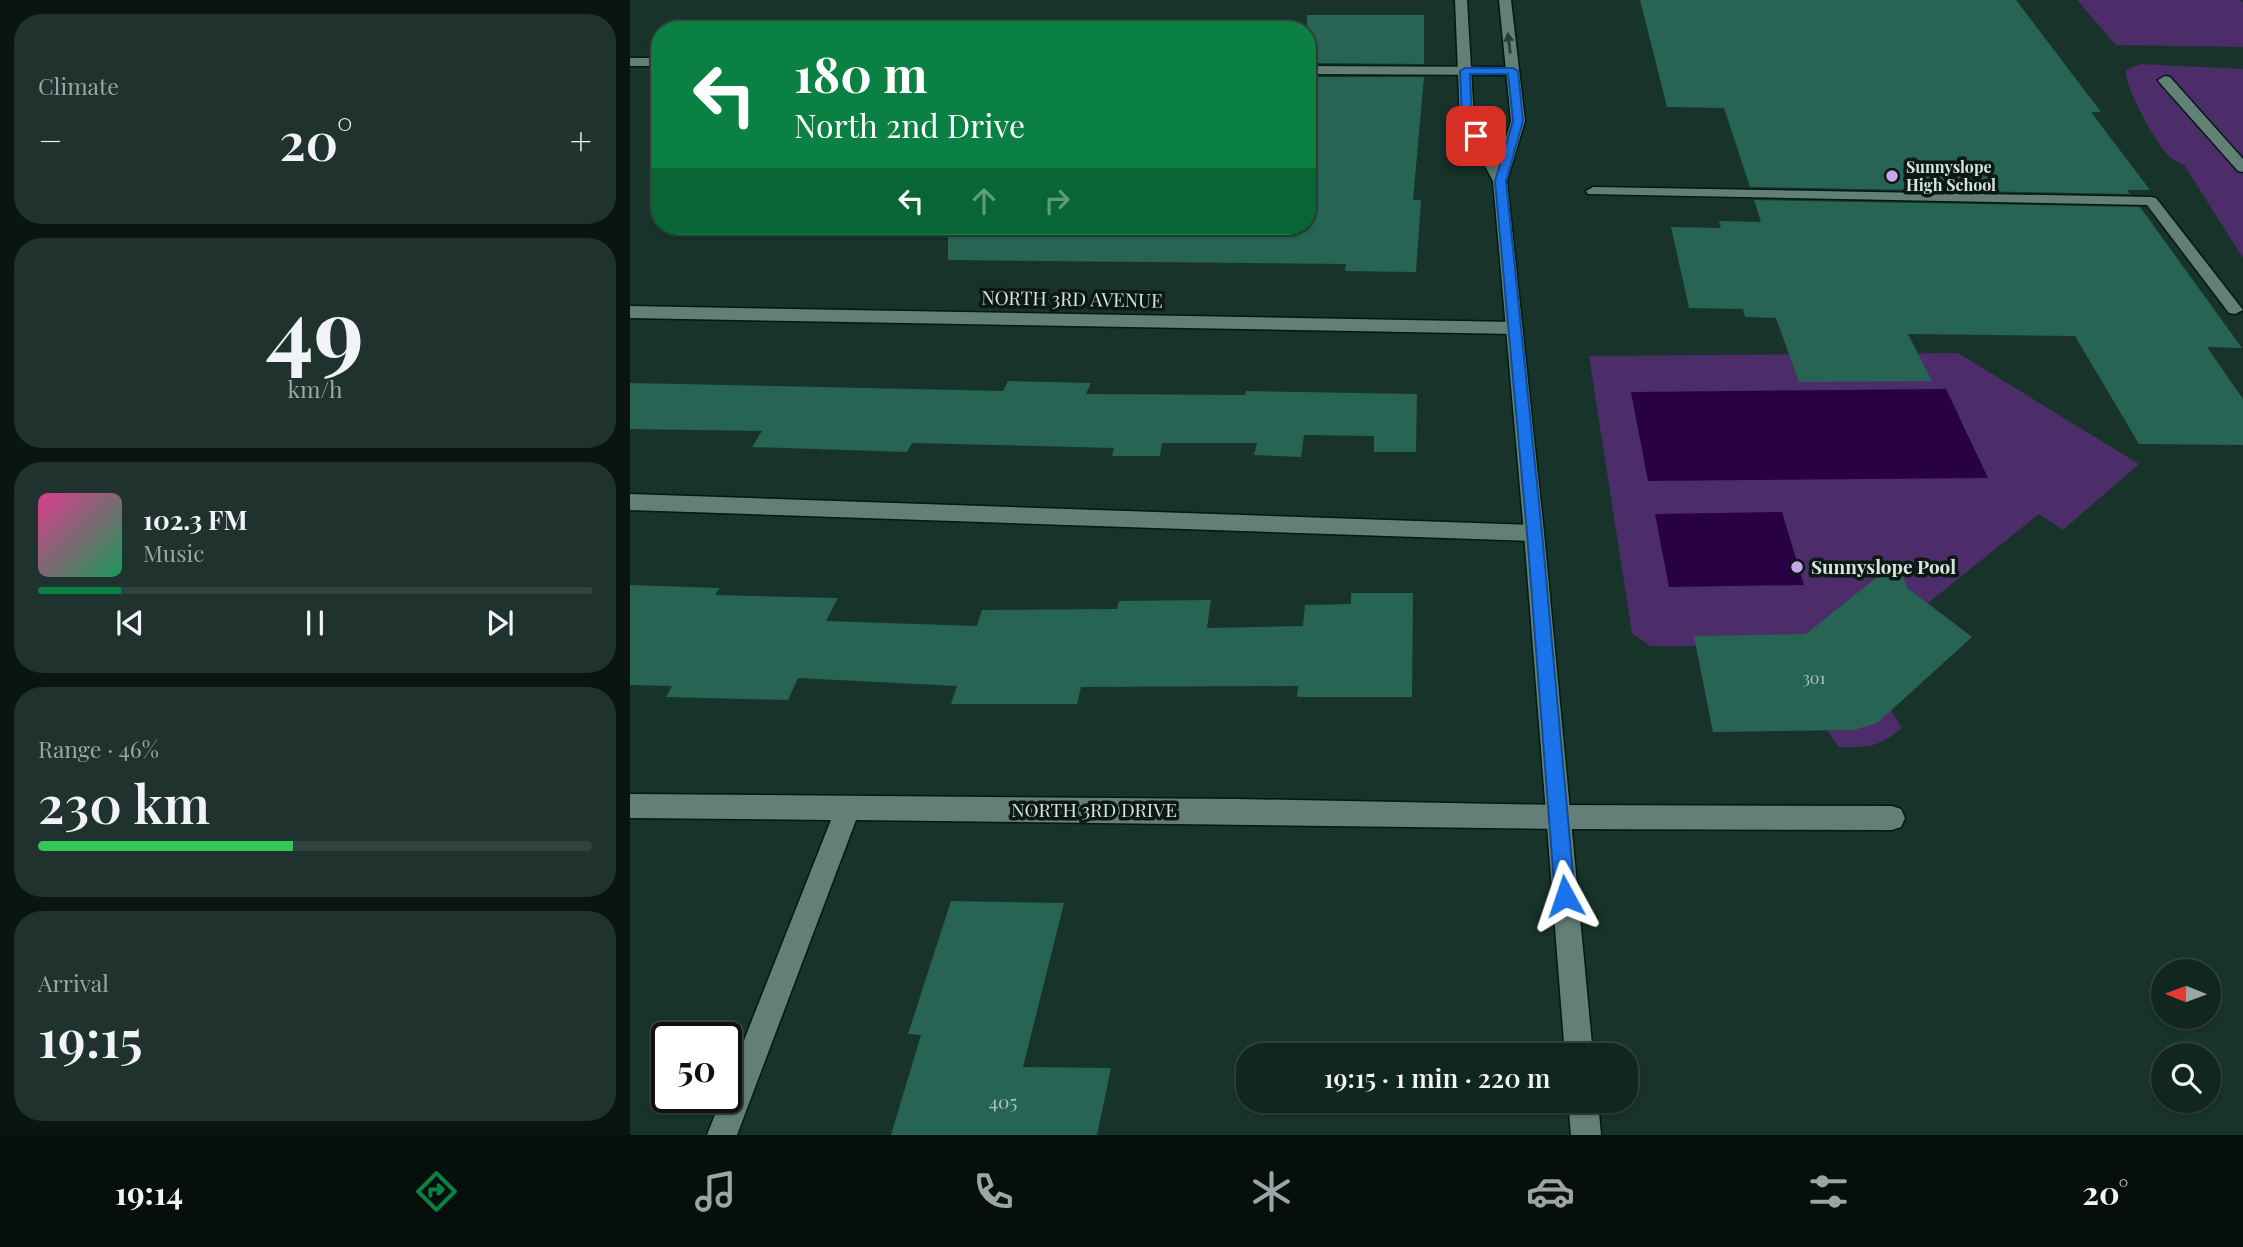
<!DOCTYPE html>
<meta charset="utf-8">
<style>
:root{--surface:#122620;--page:#1f322d;--text:#f1f3f6;--muted:#9ca5a5;--line:#31433e;--accent:#0b8043}
body{margin:0;font-family:"Playfair Display",serif;background:var(--page);color:var(--text);height:100vh;display:flex;flex-direction:column;font-size:26px;white-space:nowrap}
*{box-sizing:border-box;margin:0}
p{font-size:23px;color:var(--muted)}
.icon{flex:none;width:38px;height:38px;fill:none;stroke:currentColor;stroke-width:2;stroke-linecap:round;stroke-linejoin:round}
.map{position:relative;flex:1;overflow:hidden}
.drawer{display:flex;flex-direction:column;gap:14px;padding:14px;background:#0a1512;width:630px}
.drawer>*{flex:none}
.guide{position:absolute;left:21px;top:21px;width:665px;height:214px;border-radius:28px;box-shadow:0 2px 5px #0004,0 0 0 2px var(--line);background:#0b8043;color:#fff;overflow:hidden}
.needle{width:46px;rotate:271deg}
.buttons{position:absolute;left:1521px;top:959px;display:grid;gap:14px}
.buttons a{display:grid;place-items:center;width:70px;height:70px;border-radius:50%;background:var(--surface);box-shadow:0 2px 5px #0004,0 0 0 2px var(--line);font-size:35px}
.speed{position:absolute;left:21px;top:1022px;display:flex;gap:14px;font-size:35px;font-weight:700;text-align:center}
.speed>*{display:grid;place-content:center;width:91px;height:91px;border-radius:50%;background:var(--surface);box-shadow:0 2px 5px #0004,0 0 0 2px var(--line);line-height:1}
.speed .limit{border:4px solid #111;border-radius:10px;background:#fff;color:#111}
.pin{position:absolute;display:grid;place-items:center;width:60px;height:60px;color:#fff;margin:-30px;border-radius:14px;box-shadow:0 4px 10px #0006}
.me{position:absolute;width:77px;margin:-38px;rotate:355deg;stroke-linejoin:round;filter:drop-shadow(0 0 5px #0008)}
.turn{display:flex;align-items:center;gap:24px;height:147px;padding:0 28px;font-size:32px}
.turn .icon{width:91px;height:91px;stroke-width:2.5}
.turn b{display:block;font-size:49px;line-height:60px}
.lanes{display:flex;align-items:center;height:66px;padding:0 28px;background:#0003;justify-content:center;gap:35px;direction:ltr}
.lanes .off{opacity:.35}
.big{font-size:52px;font-weight:600;line-height:1.1}
.drawer .tile{flex:1;display:flex;flex-direction:column;justify-content:center;gap:10px;min-width:0;padding:0 24px;border-radius:28px;background:var(--page)}
.drawer .dial{align-items:center;gap:0}
.dial b{font-size:91px;line-height:1}
.song{display:flex;align-items:center;gap:21px}
.cover{width:84px;height:84px;border-radius:10px;background:linear-gradient(135deg,hsl(330 70% 55%),hsl(150 70% 35%))}
.played{height:7px;border-radius:4px;background:linear-gradient(90deg,var(--accent) 15%,var(--line) 15%)}
.keys{display:flex;justify-content:space-around;direction:ltr}
.heat{display:flex;justify-content:space-between;align-items:center;font-size:38px;direction:ltr}
.charge{height:10px;border-radius:5px;background:linear-gradient(90deg,#34c759 46%,var(--line) 0)}
.trip{position:absolute;left:606px;top:1043px;width:402px;height:70px;border-radius:28px;background:var(--surface);box-shadow:0 2px 5px #0004,0 0 0 2px var(--line);font-weight:600;line-height:70px;text-align:center}
.tab-bar{display:flex;height:112px;justify-content:space-around;align-items:center;background:#070f0d;color:var(--muted)}
.tab-bar .icon{width:49px;height:49px}
.tab-bar .current{color:var(--accent)}
.tab-bar b{font-size:32px;color:var(--text)}
main{display:flex;flex:1;min-height:0}
.map>svg:first-child{display:block}
.green{fill:#4d2c6a}
.water{fill:#290044}
.building{fill:#276453}
.lines{fill:none;stroke-linecap:round;stroke-linejoin:round}
.lane-casing{stroke:#011a13;stroke-width:3}
.street-casing{stroke:#011a13;stroke-width:3}
.secondary-casing{stroke:#011a13;stroke-width:3}
.lane{fill:#638076;fill-rule:evenodd}
.street{fill:#638076;fill-rule:evenodd}
.secondary{fill:#638076;fill-rule:evenodd}
.oneway{fill:#2a3c36}
.route{fill:#1a73e8;stroke:#114b97;stroke-width:2}
.poi-dot{fill:#c9a5ee;stroke:#0c1814;stroke-width:2.5}
.labels{text-anchor:middle;stroke-width:7;stroke-linejoin:round;paint-order:stroke}
.far-poi-label{font-size:16px;font-weight:bold;fill:#d6e5df;stroke:#0c1814;text-anchor:start}
.number-label{font-size:16px;fill:#aac5bc}
.street-label{font-size:19px;fill:#d6e5df;stroke:#0c1814}
.poi-label{font-size:19px;font-weight:bold;fill:#d6e5df;stroke:#0c1814;text-anchor:start}
.near-number-label{font-size:19px;fill:#aac5bc}
</style>
<main>
<section class="drawer">
<div class="tile"><p>Climate</p>
<div class="heat"><a>−</a><b class="big">20°</b><a>+</a></div>
</div>
<div class="tile dial"><b>49</b><p>km/h</p></div>
<div class="tile">
<div class="song"><i class="cover"></i><div><b>102.3 FM</b><p>Music</p></div></div>
<div class="played"></div>
<div class="keys"><svg class="icon" aria-label="previous" viewBox="0 0 24 24"><path d="M18 5L8 12l10 7zM5 5v14"/></svg><svg class="icon" aria-label="pause" viewBox="0 0 24 24"><path d="M8 5v14M16 5v14"/></svg><svg class="icon" aria-label="next" viewBox="0 0 24 24"><path d="M6 5l10 7-10 7zM19 5v14"/></svg></div>
</div>
<div class="tile"><p>Range · 46%</p><b class="big">230 km</b><div class="charge"></div></div>
<div class="tile"><p>Arrival</p><b class="big">19:15</b></div>
</section>
<div class="map">
<svg width="1613" height="1135" viewBox="0 0 1613 1135">
<rect width="100%" height="100%" fill="#18332a"/>
<path class="green" d="M 1447,0 L 1610,0 L 1613,3 L 1613,47 L 1486,45 Z
M 1510,64 L 1613,69 L 1613,258 L 1554,165 C 1549,163 1543,160 1539,156 C 1527,145 1493,85 1496,70 Z
M 1328,353 L 1509,464 L 1433,530 L 1409,514 L 1298,603 L 1342,637 L 1261,710 L 1272,728 C 1249,747 1238,748 1209,747 L 1197,730 L 1083,732 L 1066,646 L 1020,646 L 1002,633 L 959,356 Z"/>
<path class="water" d="M 1316,389 L 1358,478 L 1018,481 L 1001,392 Z
M 1152,512 L 1174,585 L 1039,587 L 1025,514 Z"/>
<path class="building" d="M 1010,0 L 1386,0 L 1471,112 L 1461,112 L 1520,190 L 1497,190 L 1500,194 L 1120,187 L 1094,108 L 1037,107 Z
M 677,15 L 794,15 L 794,64 L 677,63 Z
M 677,77 L 794,77 L 783,200 L 791,200 L 786,272 L 715,271 L 716,264 L 318,260 L 318,226 L 677,226 Z
M 1124,200 L 1510,207 L 1612,348 L 1577,347 L 1613,399 L 1613,445 L 1509,444 L 1445,336 L 1278,334 L 1302,381 L 1169,382 L 1146,318 L 1115,317 L 1113,309 L 1059,308 L 1041,227 L 1091,228 L 1089,221 L 1131,222 Z
M 378,381 L 461,383 L 456,394 L 615,395 L 616,391 L 787,394 L 786,452 L 744,452 L 744,436 L 674,435 L 671,457 L 624,455 L 627,443 L 532,443 L 530,456 L 482,456 L 484,448 L 282,443 L 277,452 L 122,447 L 132,431 L 0,429 L 0,383 L 373,391 Z
M 1267,561 L 1277,588 L 1342,637 L 1247,723 L 1224,730 L 1083,732 L 1064,636 L 1176,634 Z
M 0,585 L 90,588 L 85,595 L 208,598 L 196,621 L 347,626 L 352,610 L 487,609 L 489,601 L 581,600 L 577,628 L 673,626 L 675,605 L 721,604 L 721,593 L 783,593 L 782,697 L 667,697 L 668,686 L 451,687 L 447,704 L 321,704 L 327,686 L 168,678 L 158,700 L 36,697 L 42,686 L 0,685 Z
M 321,901 L 434,903 L 393,1067 L 481,1068 L 467,1135 L 261,1135 L 291,1035 L 278,1034 Z"/>
<g class="lines">
<g class="lane-casing">
<path id="lane" d="M 1535,76 L 1540,77 L 1613,159 L 1613,172 L 1608,171 L 1530,83 L 1528,80 Z
M 963,187 L 1521,197 L 1526,198 L 1613,310 L 1605,314 L 1599,313 L 1517,205 L 958,194 L 956,191 Z
M 0,494 L 904,525 L 911,527 L 914,533 L 911,539 L 904,541 L 0,510 Z
M 928,805 L 1262,806 L 1271,809 L 1275,818 L 1271,827 L 1262,830 L 928,829 L 919,826 L 915,817 L 919,808 Z"/>
</g>
<g class="street-casing">
<path id="street" d="M 0,58 L 30,58 L 30,66 L 0,66 Z
M 677,66 L 883,67 L 889,71 L 883,75 L 677,74 Z
M 0,306 L 884,322 L 893,328 L 884,334 L 0,318 Z
M 0,794 L 608,799 L 928,805 L 937,808 L 941,817 L 937,826 L 928,829 L 226,820 L 107,1135 L 77,1135 L 92,1097 L 96,1097 L 96,1086 L 201,820 L 0,818 Z"/>
</g>
<g class="secondary-casing">
<path id="secondary" d="M 825,0 L 837,0 L 844,120 L 868,164 L 881,121 L 869,0 L 881,0 L 895,121 L 877,181 L 914,533 L 963,1055 L 935,1055 L 894,533 L 863,181 L 830,120 Z
M 938,1101 L 968,1101 L 971,1135 L 941,1135 Z"/>
</g>
<use href="#lane" class="lane"/>
<use href="#street" class="street"/>
<use href="#secondary" class="secondary"/>
</g>
<defs><path id="oneway-solid" d="M-6-.8H1V-3.2L6.5 0L1 3.2V.8H-6Z" transform="scale(1.75)"/></defs>
<use class="oneway" href="#oneway-solid" transform="translate(879 43) rotate(-97)"/>
<path class="route" d="M 835,68 L 883,68 L 888,71 L 893,121 L 876,181 L 912,533 L 945,896 L 942,903 L 935,906 L 928,903 L 925,896 L 897,533 L 865,181 L 883,121 L 878,74 L 840,74 L 842,120 L 852,136 L 846,140 L 843,139 L 832,120 L 830,71 Z"/>
<g class="poi-dot">
<circle cx="1262" cy="176" r="7"/>
<circle cx="1167" cy="567" r="7"/>
</g>
<g class="labels">
<g class="far-poi-label">
<text x="1276" y="173">Sunnyslope<tspan x="1276" dy="18">High School</tspan></text>
</g>
<g class="number-label">
<text x="1184" y="684">301</text>
</g>
<g class="street-label">
<text transform="translate(442 299) rotate(1)" y="7">NORTH 3RD AVENUE</text>
<text x="464" y="817">NORTH 3RD DRIVE</text>
</g>
<g class="poi-label">
<text x="1181" y="574">Sunnyslope Pool</text>
</g>
<g class="near-number-label">
<text x="373" y="1109">405</text>
</g>
</g>
</svg>
<div class="buttons">
<a><svg class="needle" viewBox="-14 -14 28 28"><path d="M0-13l5 13h-10z" fill="#e53935"/><path d="M0 13l5-13h-10z" fill="#9ca5a5"/></svg></a>
<a><svg class="icon" aria-label="search" viewBox="0 0 24 24"><circle cx="10" cy="10" r="6"/><path d="M15 15l6 6"/></svg></a>
</div>
<div class="speed"><div class="limit">50</div></div>
<div class="pin" style="left:846px;top:136px;background:#d93025"><svg class="icon" aria-label="arrive" viewBox="0 0 24 24"><path d="M6 21V4h12l-3 4 3 4H6"/></svg></div>
<svg class="me" style="left:935px;top:896px" viewBox="-20 -20 40 40"><path d="M0-17L14 15 0 8-14 15z" fill="#1a73e8" stroke="#fff" stroke-width="4"/></svg>
<div class="trip">19:15 · 1 min · 220 m</div>
<div class="guide">
<div class="turn"><svg class="icon" aria-label="left" viewBox="0 0 24 24"><path d="M17 20v-9H6M10 6l-5 5 5 5"/></svg><div><b>180 m</b>North 2nd Drive</div></div>
<div class="lanes"><svg class="icon" aria-label="left" viewBox="0 0 24 24"><path d="M17 20v-9H6M10 6l-5 5 5 5"/></svg><svg class="icon off" aria-label="ahead" viewBox="0 0 24 24"><path d="M12 20V5M6 11l6-6 6 6"/></svg><svg class="icon off" aria-label="right" viewBox="0 0 24 24"><path d="M7 20v-9h11M14 6l5 5-5 5"/></svg></div>
</div>
</div>
</main>
<nav class="tab-bar">
<b>19:14</b>
<svg class="icon current" aria-label="directions" viewBox="0 0 24 24"><path d="M12 3l9 9-9 9-9-9zM9 14v-3h6M13 9l2 2-2 2"/></svg>
<svg class="icon" aria-label="music" viewBox="0 0 24 24"><path d="M9 18V5l10-2v13"/><circle cx="6" cy="18" r="3"/><circle cx="16" cy="16" r="3"/></svg>
<svg class="icon" aria-label="phone" viewBox="0 0 24 24"><path d="M5 4h4l2 5-3 2q2 4 5 5l2-3 5 2v4C11 20 4 13 5 4z"/></svg>
<svg class="icon" aria-label="climate" viewBox="0 0 24 24"><path d="M12 3v18M4 7l16 10M4 17L20 7"/></svg>
<svg class="icon" aria-label="car" viewBox="0 0 24 24"><path d="M5 17H2v-5l4-1 3-4h7l3 4 3 1v5h-3M9 17h6M6 11h13"/><circle cx="7" cy="17" r="2"/><circle cx="17" cy="17" r="2"/></svg>
<svg class="icon" aria-label="filters" viewBox="0 0 24 24"><path d="M4 7h16M4 17h16"/><circle cx="9" cy="7" r="2"/><circle cx="15" cy="17" r="2"/></svg>
<b>20°</b>
</nav>
